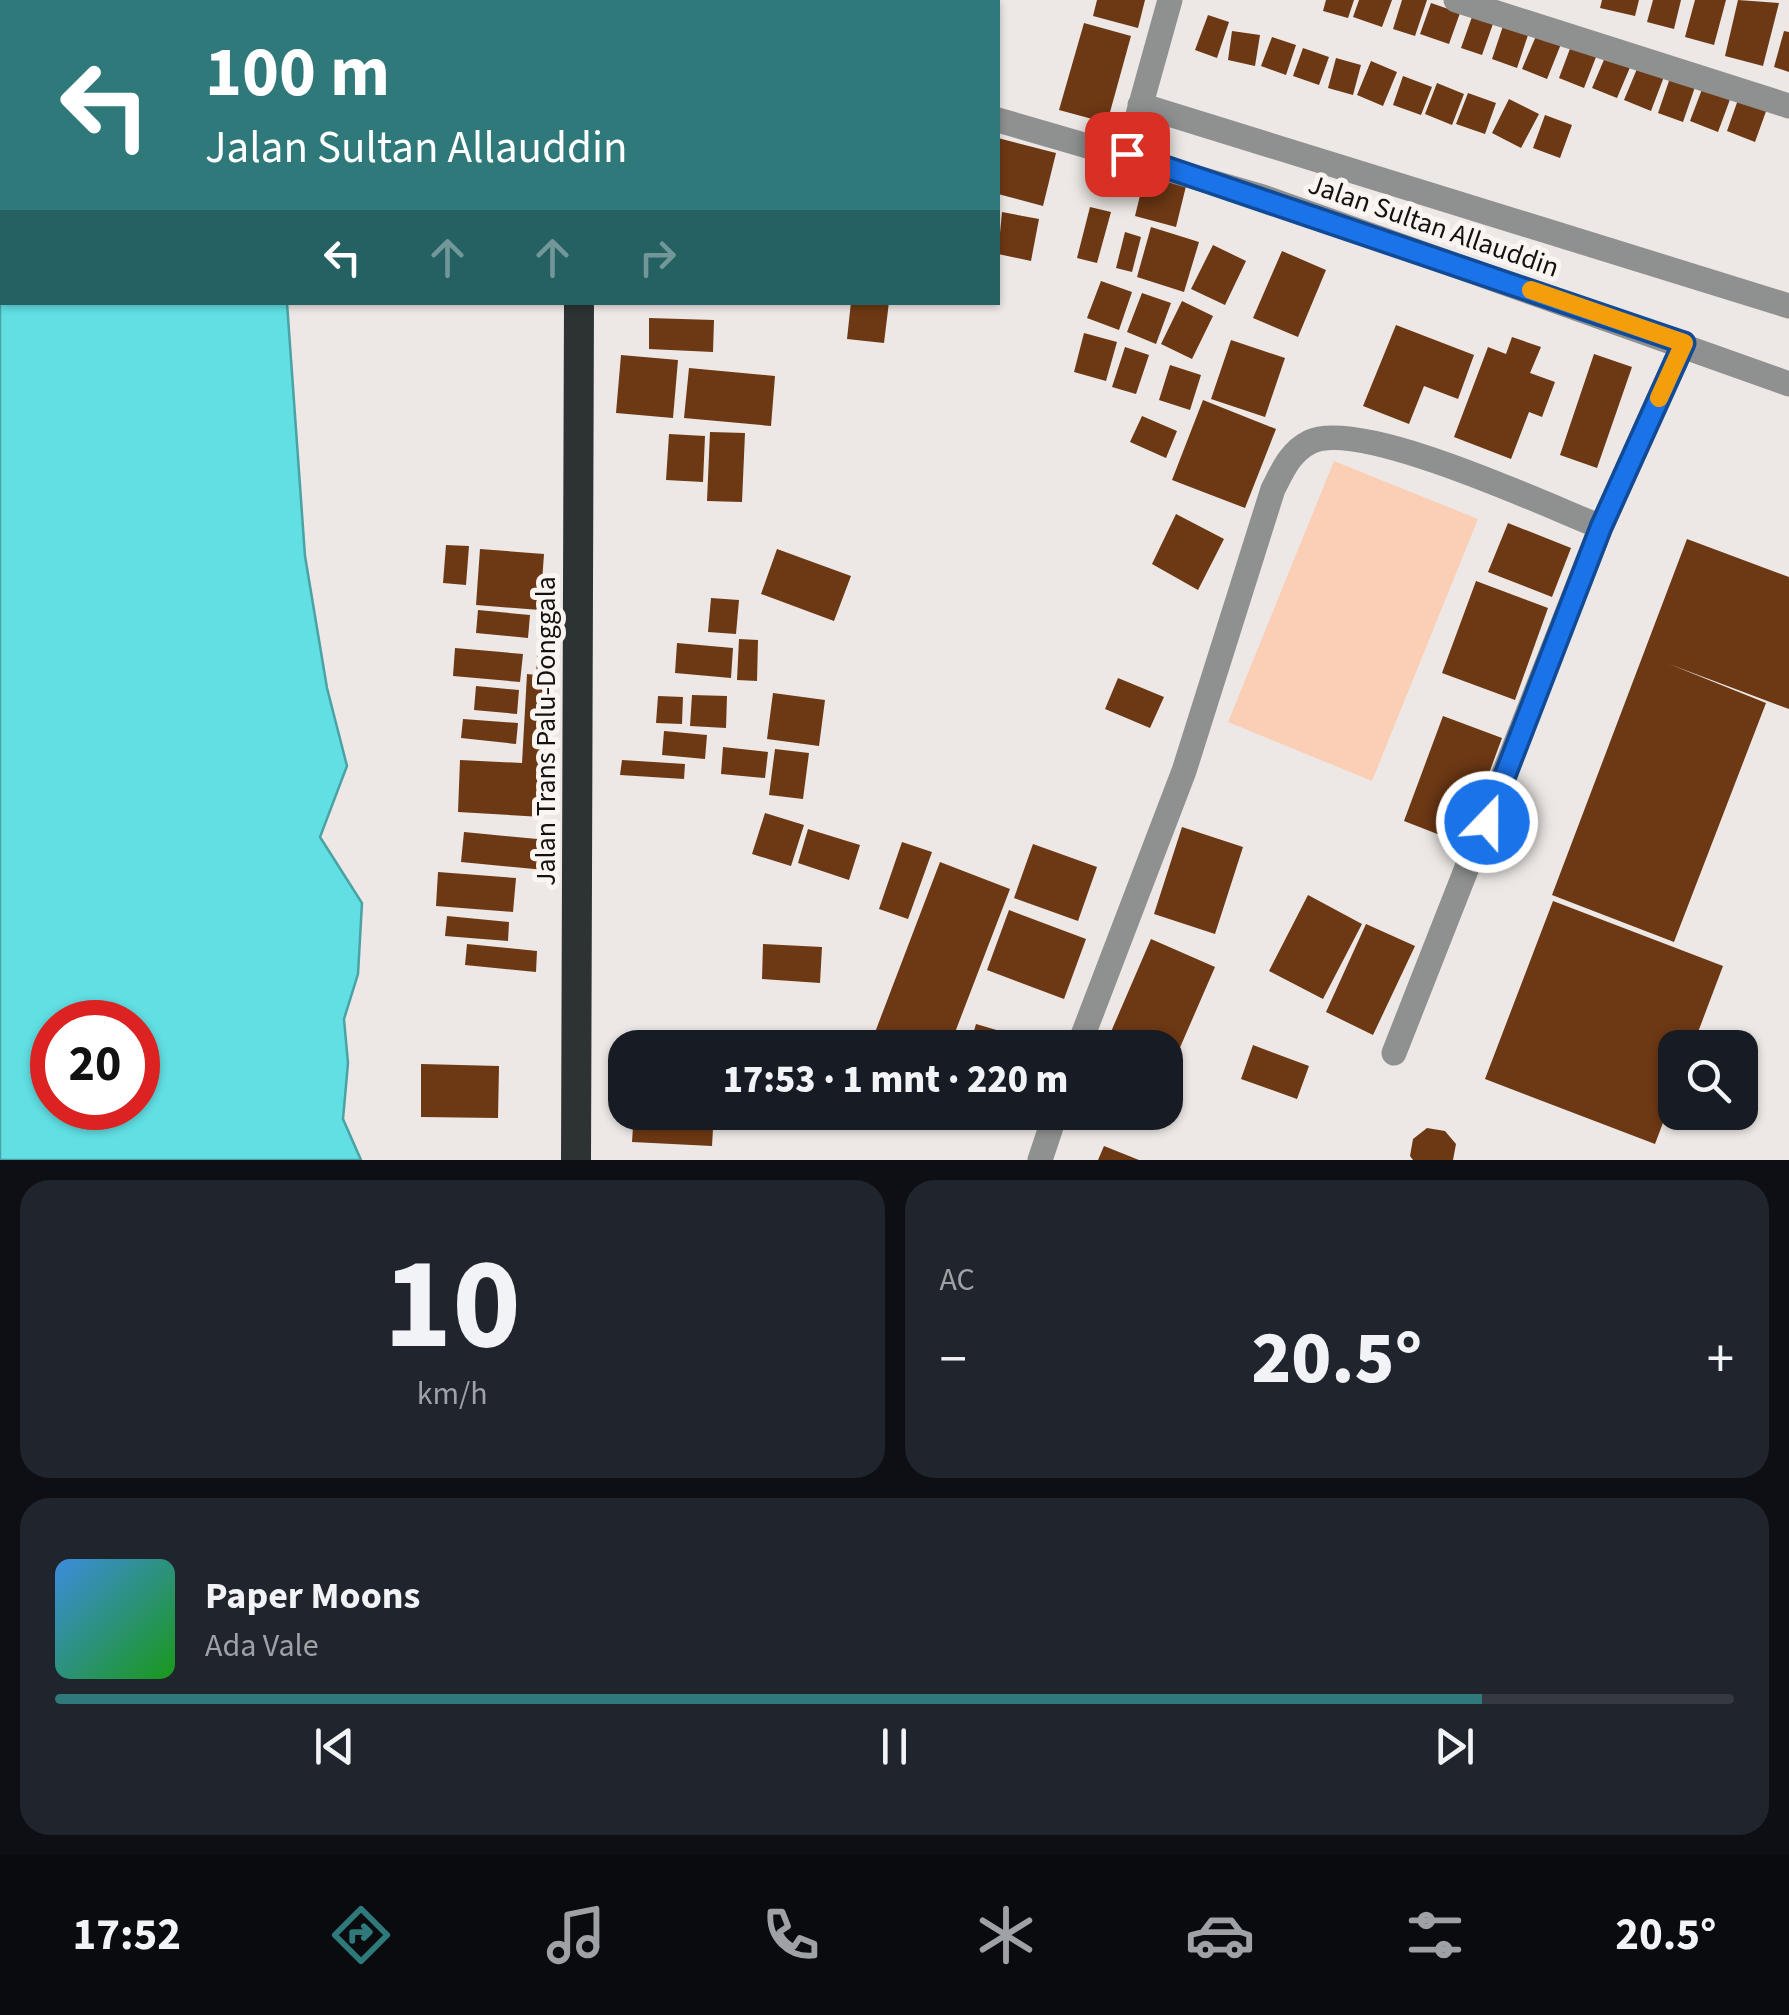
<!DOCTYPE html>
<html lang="id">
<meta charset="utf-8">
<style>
:root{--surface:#171b24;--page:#20242c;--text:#f1f3f6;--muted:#9ea1a6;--line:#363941;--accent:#2f797b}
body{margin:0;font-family:"Source Sans 3",sans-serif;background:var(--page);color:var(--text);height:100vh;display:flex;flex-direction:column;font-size:38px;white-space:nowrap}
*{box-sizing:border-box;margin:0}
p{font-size:32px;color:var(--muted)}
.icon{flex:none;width:55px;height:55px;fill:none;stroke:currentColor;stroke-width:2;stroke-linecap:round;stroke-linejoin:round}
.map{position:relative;height:1160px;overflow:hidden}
.side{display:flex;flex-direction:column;gap:20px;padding:20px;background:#0d0f14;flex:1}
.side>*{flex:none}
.hud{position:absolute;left:0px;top:0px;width:1000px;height:305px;box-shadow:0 2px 8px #0004;background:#2f797b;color:#fff;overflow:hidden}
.controls{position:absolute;left:1658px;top:1030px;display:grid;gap:20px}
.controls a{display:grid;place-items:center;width:100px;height:100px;border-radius:20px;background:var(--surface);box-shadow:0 2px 8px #0004;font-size:50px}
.speed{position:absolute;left:30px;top:1000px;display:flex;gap:20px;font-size:50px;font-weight:700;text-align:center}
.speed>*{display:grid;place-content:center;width:130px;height:130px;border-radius:50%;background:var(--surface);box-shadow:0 2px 8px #0004;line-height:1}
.speed .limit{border:15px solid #d22;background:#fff;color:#111}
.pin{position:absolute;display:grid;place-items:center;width:85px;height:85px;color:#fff;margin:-42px;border-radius:20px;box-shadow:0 5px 15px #0006}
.me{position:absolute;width:110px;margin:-55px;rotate:22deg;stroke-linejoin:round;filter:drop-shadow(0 0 8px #0008)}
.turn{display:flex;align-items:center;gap:35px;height:210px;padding:0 40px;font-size:45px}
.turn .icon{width:130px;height:130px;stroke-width:2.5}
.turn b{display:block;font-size:70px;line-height:85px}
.lanes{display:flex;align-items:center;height:95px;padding:0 40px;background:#0003;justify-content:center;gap:50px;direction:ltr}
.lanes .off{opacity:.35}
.big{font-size:75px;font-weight:800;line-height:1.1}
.side .tile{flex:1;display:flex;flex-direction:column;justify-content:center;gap:15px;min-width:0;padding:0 35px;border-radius:30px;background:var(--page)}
.side .dial{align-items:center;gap:0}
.dial b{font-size:130px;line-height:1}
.song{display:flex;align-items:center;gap:30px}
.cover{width:120px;height:120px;border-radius:15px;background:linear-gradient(135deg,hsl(210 70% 55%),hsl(120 70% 35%))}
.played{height:10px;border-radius:5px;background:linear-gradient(90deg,var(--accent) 85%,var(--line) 85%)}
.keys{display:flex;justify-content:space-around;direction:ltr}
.heat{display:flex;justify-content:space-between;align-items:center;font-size:55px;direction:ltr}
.side .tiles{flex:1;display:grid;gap:20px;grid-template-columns:1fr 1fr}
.tile:last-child{grid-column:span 2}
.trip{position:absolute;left:608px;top:1030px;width:575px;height:100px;border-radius:30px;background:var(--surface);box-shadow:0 2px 8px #0004;font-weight:800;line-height:100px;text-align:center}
.dock{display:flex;height:160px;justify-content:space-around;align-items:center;background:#090b0e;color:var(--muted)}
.dock .icon{width:70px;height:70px}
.dock .current{color:var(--accent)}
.dock b{font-size:45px;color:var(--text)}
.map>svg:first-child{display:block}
.green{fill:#fbcfb5}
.water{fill:#61dfe3;stroke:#4aa2a4;stroke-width:2.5;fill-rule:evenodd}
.building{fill:#6d3814}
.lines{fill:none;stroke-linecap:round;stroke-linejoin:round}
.minor{stroke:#8f9191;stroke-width:25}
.highway{stroke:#2d3333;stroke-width:30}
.route-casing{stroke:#114b97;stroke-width:25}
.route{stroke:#1a73e8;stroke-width:18}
.slow{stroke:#f59e0b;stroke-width:18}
.labels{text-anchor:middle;stroke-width:10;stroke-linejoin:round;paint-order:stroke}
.street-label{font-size:28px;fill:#141211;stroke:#fbf5f2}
</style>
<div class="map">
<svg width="1789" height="1160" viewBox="0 0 1789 1160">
<rect width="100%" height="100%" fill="#ede8e5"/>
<path class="green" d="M 1334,461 L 1478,519 L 1372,781 L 1228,722 Z"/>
<path class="water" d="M 0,0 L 352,2 L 2,2 L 2,302 L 287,303 L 305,556 L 327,688 L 347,766 L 320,837 L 362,903 L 358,974 L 344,1019 L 348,1063 L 343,1119 L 361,1160 L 0,1160 ZM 52,1022 L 138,1022 L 138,1108 L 52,1108 Z"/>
<path class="building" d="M 1097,0 L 1145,0 L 1138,28 L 1093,16 Z
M 1326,0 L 1354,0 L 1348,18 L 1323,11 Z
M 1359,0 L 1392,0 L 1382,27 L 1353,17 Z
M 1402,0 L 1427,0 L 1415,36 L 1393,29 Z
M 1602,0 L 1639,0 L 1635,16 L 1600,8 Z
M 1653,0 L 1681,0 L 1674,29 L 1647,22 Z
M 1695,0 L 1726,0 L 1714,45 L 1685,37 Z
M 1738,0 L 1779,3 L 1763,66 L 1725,56 Z
M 1431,3 L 1460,13 L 1449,44 L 1420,34 Z
M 1473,14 L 1494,21 L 1482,55 L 1461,48 Z
M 1208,15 L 1229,22 L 1217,58 L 1195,50 Z
M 1084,23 L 1131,36 L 1107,123 L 1059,110 Z
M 1504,23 L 1529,32 L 1517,68 L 1492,59 Z
M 1539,29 L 1563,39 L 1547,79 L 1522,69 Z
M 1232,31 L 1260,35 L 1255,66 L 1228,60 Z
M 1784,31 L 1789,32 L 1789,72 L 1774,67 Z
M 1272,37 L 1296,45 L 1286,75 L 1261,66 Z
M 1571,46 L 1596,57 L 1584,88 L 1559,78 Z
M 1303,48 L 1329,57 L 1319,85 L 1293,76 Z
M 1606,55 L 1631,65 L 1617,98 L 1592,88 Z
M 1336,58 L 1361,65 L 1353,95 L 1328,88 Z
M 1371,61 L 1397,72 L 1383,106 L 1357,95 Z
M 1639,64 L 1665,74 L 1651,111 L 1624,100 Z
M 1403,76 L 1432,87 L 1421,115 L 1393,105 Z
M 1670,78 L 1695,87 L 1683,122 L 1658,113 Z
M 1437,83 L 1464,94 L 1452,125 L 1425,114 Z
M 1704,84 L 1732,94 L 1718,132 L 1690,121 Z
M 1468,93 L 1496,103 L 1485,134 L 1456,124 Z
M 1740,94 L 1769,103 L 1755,142 L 1727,131 Z
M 1509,99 L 1539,114 L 1521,148 L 1492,133 Z
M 1545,115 L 1572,125 L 1560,158 L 1533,148 Z
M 998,138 L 1056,153 L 1043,206 L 998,194 Z
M 1146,171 L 1187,182 L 1176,227 L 1135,216 Z
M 1090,207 L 1111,212 L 1097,263 L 1077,258 Z
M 1002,212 L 1039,219 L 1031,261 L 998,254 Z
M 1151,227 L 1199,242 L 1184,292 L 1137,277 Z
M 1125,232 L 1141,237 L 1132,272 L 1116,268 Z
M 1213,245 L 1246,261 L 1225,305 L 1191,289 Z
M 1282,251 L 1326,270 L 1298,337 L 1253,318 Z
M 1101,281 L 1132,292 L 1119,330 L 1087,318 Z
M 1142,293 L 1171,303 L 1156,344 L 1127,332 Z
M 1182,301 L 1213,316 L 1192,359 L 1161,344 Z
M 851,302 L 889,302 L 884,343 L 847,339 Z
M 649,318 L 714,320 L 713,352 L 649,349 Z
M 1396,325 L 1474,355 L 1458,399 L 1424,386 L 1409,424 L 1363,406 Z
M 1084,333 L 1117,342 L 1106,381 L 1074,372 Z
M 1512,337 L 1541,347 L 1530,373 L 1555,382 L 1542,417 L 1529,412 L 1511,459 L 1454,437 L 1488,347 L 1506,354 Z
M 1231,340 L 1285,358 L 1265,417 L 1211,399 Z
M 1125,347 L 1149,355 L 1136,394 L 1112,387 Z
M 1594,354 L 1632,367 L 1597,468 L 1560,455 Z
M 621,355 L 678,360 L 673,418 L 616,413 Z
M 1170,365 L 1201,375 L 1190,410 L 1159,400 Z
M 689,368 L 775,376 L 771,426 L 684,418 Z
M 1203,400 L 1276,429 L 1245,508 L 1172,480 Z
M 1142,416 L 1177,431 L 1166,458 L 1130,442 Z
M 710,432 L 745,433 L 742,502 L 707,501 Z
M 669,434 L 705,436 L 703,482 L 666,480 Z
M 1176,514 L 1224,539 L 1198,590 L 1152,564 Z
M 1508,523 L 1571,548 L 1552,597 L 1488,572 Z
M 1687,539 L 1789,577 L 1789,709 L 1669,664 L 1766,703 L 1674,942 L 1552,895 Z
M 446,545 L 469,546 L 466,585 L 443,583 Z
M 480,549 L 544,554 L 540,610 L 476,605 Z
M 777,549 L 851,576 L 834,621 L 761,594 Z
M 1476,581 L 1548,608 L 1515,700 L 1442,673 Z
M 711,598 L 739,600 L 736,634 L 708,632 Z
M 478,610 L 530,615 L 528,638 L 476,633 Z
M 539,631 L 552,632 L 542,817 L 458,812 L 460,760 L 522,763 L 527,674 L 536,675 Z
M 739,639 L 758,640 L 757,681 L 737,680 Z
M 677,643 L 733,648 L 731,678 L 675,673 Z
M 455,648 L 523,654 L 520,682 L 453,676 Z
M 1118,678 L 1164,697 L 1150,728 L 1105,709 Z
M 476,686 L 519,690 L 517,714 L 474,710 Z
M 773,693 L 825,700 L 819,746 L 767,739 Z
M 692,695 L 727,696 L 726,728 L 690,726 Z
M 658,696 L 683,697 L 682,724 L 656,723 Z
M 1443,716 L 1502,738 L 1463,844 L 1404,821 Z
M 463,719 L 518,723 L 516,744 L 461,738 Z
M 664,731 L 707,735 L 705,759 L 662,755 Z
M 723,747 L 768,752 L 765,778 L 721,774 Z
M 775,749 L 809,753 L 803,799 L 769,795 Z
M 622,760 L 685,764 L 684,779 L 620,775 Z
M 765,813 L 804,825 L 791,866 L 752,854 Z
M 1182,827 L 1243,847 L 1215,934 L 1154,914 Z
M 808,829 L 860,845 L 849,880 L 798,863 Z
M 464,832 L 548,840 L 545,870 L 461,862 Z
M 902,842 L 932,852 L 908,919 L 879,909 Z
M 1033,844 L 1097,867 L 1078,921 L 1014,898 Z
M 940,862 L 1010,889 L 949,1048 L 869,1048 Z
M 438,872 L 516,878 L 513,912 L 436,906 Z
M 1308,895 L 1362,924 L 1323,999 L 1269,971 Z
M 1553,901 L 1723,966 L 1692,1048 L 1675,1048 L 1675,1091 L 1655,1144 L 1485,1079 Z
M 1009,910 L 1086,939 L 1064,999 L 987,970 Z
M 447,916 L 509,922 L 508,941 L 445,936 Z
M 1366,924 L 1415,946 L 1373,1035 L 1326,1012 Z
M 1151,939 L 1215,967 L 1165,1082 L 1165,1048 L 1104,1048 Z
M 467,944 L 537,951 L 536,972 L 465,965 Z
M 763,944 L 822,947 L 820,983 L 762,979 Z
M 976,1024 L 1034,1041 L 1032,1048 L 969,1048 Z
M 621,1039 L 710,1045 L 710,1048 L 625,1048 L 625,1075 L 619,1075 Z
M 1253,1045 L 1309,1066 L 1297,1099 L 1241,1079 Z
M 421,1064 L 499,1066 L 498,1118 L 421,1117 Z
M 634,1112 L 714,1112 L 712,1146 L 632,1142 Z
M 1427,1128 L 1445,1131 L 1456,1144 L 1453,1160 L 1413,1160 L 1410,1156 L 1413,1139 Z
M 1104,1146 L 1139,1160 L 1098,1160 Z"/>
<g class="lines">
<path class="minor" d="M 1456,0 L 1789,106
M 1140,105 L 1789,306
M 998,120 L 1263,197 L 1789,384
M 1127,154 L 1170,0
M 1078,1048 L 1184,771 L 1273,489 C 1283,470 1290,452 1310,442 C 1360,418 1546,505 1601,527
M 1394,1053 L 1601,527 L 1684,343
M 1040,1160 L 1056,1112"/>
<path class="highway" d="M 577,2 L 577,0
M 576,1160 L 579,302"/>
</g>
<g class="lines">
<g class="route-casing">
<path id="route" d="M 1127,154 L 1684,343 L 1601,527 L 1487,822"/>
</g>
<use href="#route" class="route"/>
<path class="slow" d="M 1531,290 L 1684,343 L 1659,398"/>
</g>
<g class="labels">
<g class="street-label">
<text transform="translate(1434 225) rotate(19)" y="10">Jalan Sultan Allauddin</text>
<text transform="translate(545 731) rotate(-90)" y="10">Jalan Trans Palu-Donggala</text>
</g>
</g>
</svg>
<div class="controls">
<a><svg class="icon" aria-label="search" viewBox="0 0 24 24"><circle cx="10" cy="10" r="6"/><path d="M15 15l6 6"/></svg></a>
</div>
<div class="speed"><div class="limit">20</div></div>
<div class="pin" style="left:1127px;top:154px;background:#d93025"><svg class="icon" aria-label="arrive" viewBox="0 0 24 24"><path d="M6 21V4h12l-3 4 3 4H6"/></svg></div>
<svg class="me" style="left:1487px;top:822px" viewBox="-20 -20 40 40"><circle r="17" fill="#1a73e8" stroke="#fff" stroke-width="3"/><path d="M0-11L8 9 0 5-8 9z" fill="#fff"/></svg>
<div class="trip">17:53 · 1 mnt · 220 m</div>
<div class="hud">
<div class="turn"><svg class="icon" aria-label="left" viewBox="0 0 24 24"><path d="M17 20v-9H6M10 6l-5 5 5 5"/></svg><div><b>100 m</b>Jalan Sultan Allauddin</div></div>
<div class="lanes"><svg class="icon" aria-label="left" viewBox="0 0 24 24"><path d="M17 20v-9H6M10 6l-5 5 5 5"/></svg><svg class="icon off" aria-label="ahead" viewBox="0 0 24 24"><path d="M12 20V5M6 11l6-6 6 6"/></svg><svg class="icon off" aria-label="ahead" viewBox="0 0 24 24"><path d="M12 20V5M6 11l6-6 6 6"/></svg><svg class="icon off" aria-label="right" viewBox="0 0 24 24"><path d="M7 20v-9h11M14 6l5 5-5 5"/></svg></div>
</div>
</div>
<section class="side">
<div class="tiles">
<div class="tile dial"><b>10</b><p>km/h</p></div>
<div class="tile"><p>AC</p>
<div class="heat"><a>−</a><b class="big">20.5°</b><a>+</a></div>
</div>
<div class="tile">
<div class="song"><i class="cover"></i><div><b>Paper Moons</b><p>Ada Vale</p></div></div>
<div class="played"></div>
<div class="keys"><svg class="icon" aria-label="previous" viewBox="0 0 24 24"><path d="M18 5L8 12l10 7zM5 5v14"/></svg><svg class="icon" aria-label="pause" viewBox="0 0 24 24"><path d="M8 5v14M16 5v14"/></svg><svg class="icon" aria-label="next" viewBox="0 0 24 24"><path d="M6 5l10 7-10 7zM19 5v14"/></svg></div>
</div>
</div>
</section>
<nav class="dock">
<b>17:52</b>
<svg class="icon current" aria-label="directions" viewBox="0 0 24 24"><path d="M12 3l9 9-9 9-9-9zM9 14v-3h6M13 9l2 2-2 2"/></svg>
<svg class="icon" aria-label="music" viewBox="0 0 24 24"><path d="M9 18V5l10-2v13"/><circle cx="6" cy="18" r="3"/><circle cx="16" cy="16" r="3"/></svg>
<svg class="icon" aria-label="phone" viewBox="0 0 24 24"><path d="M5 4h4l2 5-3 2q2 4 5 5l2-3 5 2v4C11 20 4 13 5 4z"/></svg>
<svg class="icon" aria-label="climate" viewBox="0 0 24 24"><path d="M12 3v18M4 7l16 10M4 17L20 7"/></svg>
<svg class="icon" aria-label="car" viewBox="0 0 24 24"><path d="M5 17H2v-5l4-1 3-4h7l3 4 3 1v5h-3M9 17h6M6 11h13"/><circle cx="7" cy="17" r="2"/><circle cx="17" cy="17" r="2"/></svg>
<svg class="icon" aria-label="filters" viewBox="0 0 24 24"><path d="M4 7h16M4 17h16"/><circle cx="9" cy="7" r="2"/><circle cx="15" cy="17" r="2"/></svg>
<b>20.5°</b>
</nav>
